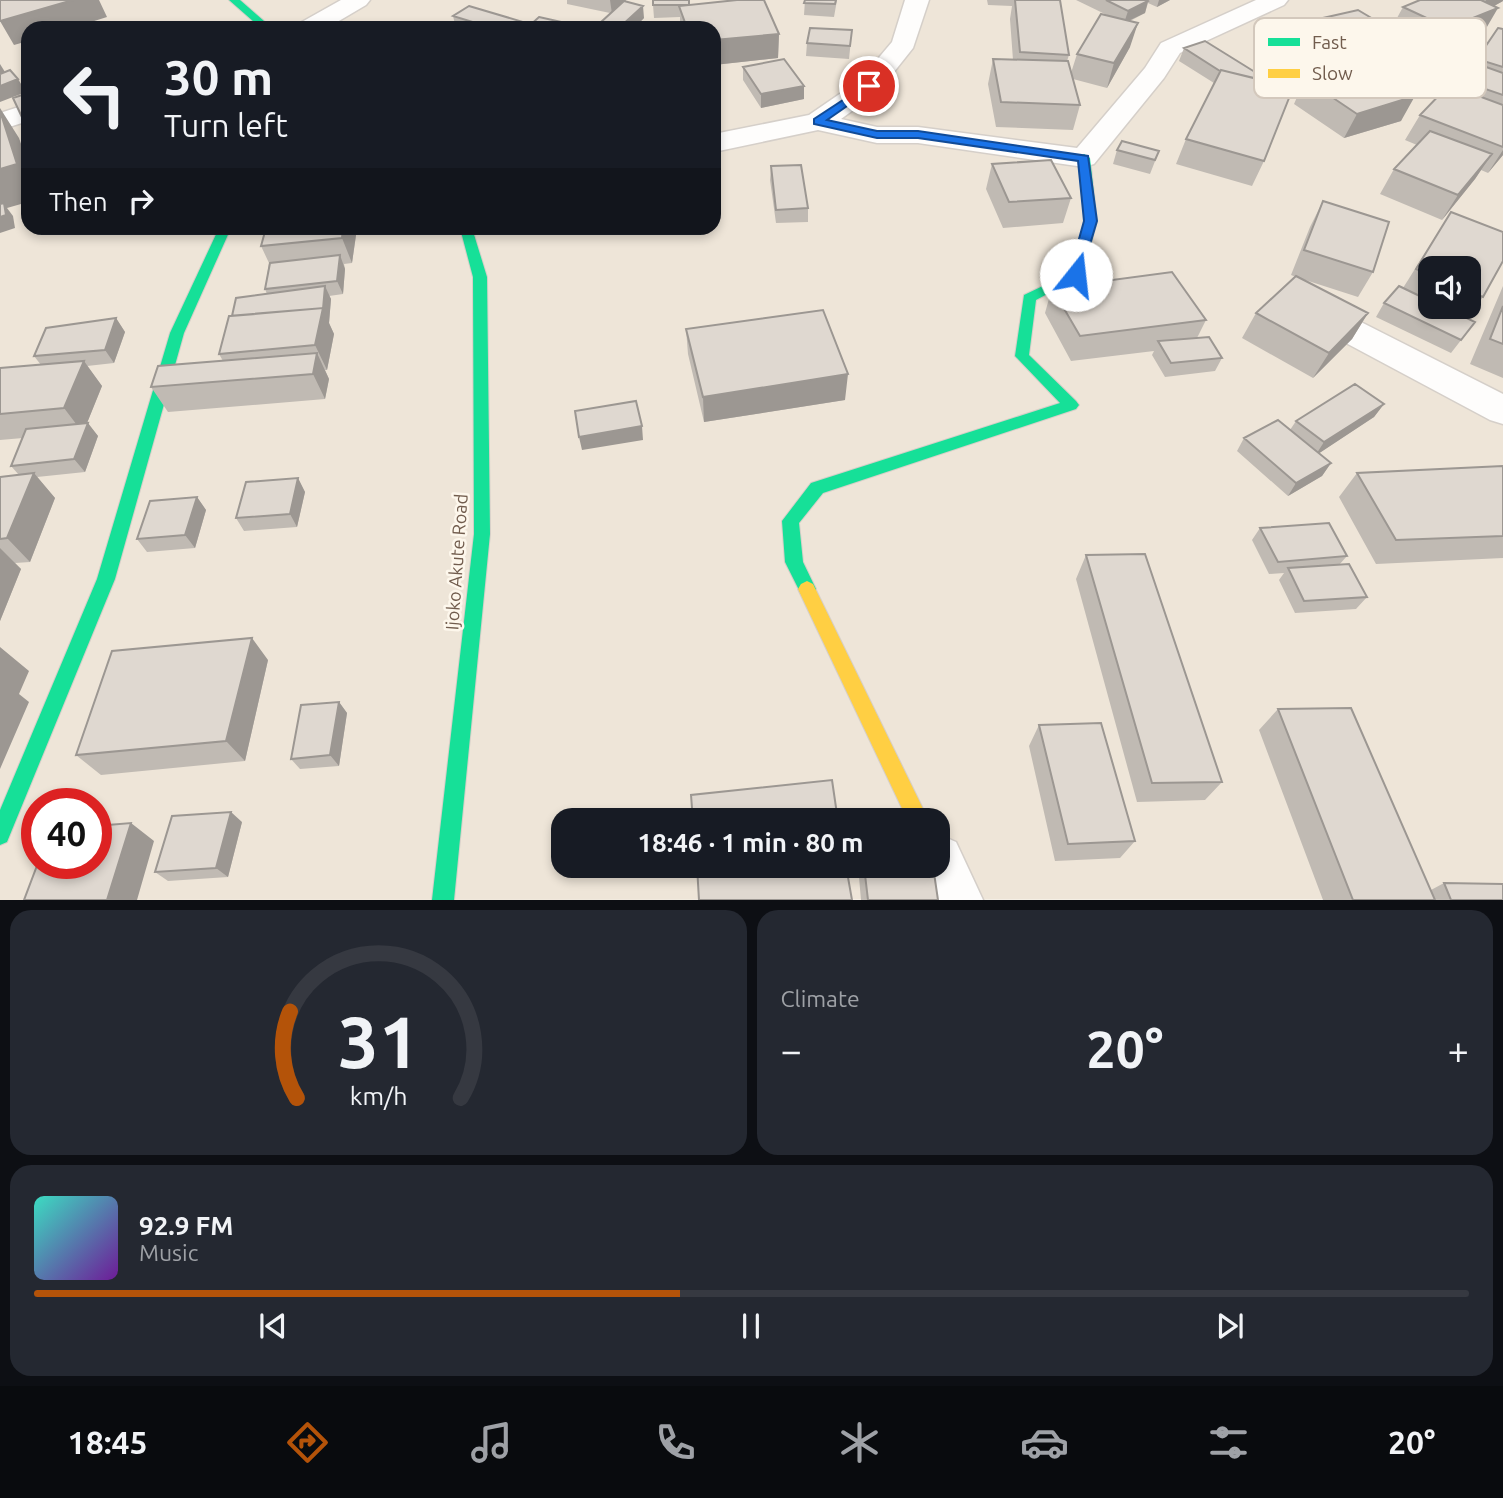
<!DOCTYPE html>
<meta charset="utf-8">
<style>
:root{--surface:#171b24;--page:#242831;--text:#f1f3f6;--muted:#9ea1a6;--line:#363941;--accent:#b45309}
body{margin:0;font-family:Ubuntu,sans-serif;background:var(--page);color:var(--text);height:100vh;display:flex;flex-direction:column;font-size:26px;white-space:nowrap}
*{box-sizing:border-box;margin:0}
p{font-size:23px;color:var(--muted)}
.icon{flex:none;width:38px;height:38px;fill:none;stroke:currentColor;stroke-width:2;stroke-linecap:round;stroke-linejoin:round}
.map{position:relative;height:900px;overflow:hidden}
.sheet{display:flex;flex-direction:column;gap:10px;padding:10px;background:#0d0f14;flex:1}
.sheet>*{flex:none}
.guide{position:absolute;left:21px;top:21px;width:700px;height:214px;border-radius:21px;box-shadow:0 4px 10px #0003;background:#171b24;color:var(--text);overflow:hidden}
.controls{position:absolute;left:1418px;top:256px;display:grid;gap:14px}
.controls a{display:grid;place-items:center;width:63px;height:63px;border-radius:14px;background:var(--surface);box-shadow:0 4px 10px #0003;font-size:35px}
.speed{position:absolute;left:21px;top:788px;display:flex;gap:14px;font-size:35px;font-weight:700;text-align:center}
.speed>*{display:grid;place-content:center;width:91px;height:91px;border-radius:50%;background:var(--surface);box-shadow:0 4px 10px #0003;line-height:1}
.speed .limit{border:10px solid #d22;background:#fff;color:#111}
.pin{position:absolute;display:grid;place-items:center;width:60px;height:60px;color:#fff;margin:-30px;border:4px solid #fff;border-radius:50%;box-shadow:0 2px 7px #0007}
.me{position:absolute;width:77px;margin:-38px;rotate:16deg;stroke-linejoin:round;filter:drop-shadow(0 0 5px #0008)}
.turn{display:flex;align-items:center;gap:24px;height:147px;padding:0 28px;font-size:32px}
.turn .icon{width:91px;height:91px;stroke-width:2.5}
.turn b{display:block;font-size:49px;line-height:60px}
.then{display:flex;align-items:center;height:66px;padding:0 28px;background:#0003;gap:14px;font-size:26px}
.big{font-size:52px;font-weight:600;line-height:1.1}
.sheet .widget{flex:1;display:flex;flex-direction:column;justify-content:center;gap:10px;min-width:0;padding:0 24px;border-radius:21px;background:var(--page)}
.sheet .dial{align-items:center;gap:0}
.dial svg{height:182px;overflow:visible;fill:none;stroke:var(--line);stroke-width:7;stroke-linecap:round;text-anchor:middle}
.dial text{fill:var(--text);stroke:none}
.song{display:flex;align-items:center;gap:21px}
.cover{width:84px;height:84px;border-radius:10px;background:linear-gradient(135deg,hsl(170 70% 55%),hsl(280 70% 35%))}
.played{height:7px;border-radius:4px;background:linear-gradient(90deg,var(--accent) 45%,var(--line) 45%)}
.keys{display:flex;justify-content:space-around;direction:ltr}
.heat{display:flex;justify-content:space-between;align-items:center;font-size:38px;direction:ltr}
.sheet .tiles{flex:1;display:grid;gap:10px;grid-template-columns:1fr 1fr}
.widget:last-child{grid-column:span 2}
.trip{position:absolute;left:551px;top:808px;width:399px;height:70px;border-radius:21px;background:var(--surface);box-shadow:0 4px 10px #0003;font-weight:600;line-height:70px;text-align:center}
.dock{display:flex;height:112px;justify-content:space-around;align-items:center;background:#090b0e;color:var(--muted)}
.dock .icon{width:49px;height:49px}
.dock .selected{color:var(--accent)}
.dock b{font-size:32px;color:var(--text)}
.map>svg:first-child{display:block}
.residential{fill:#eee5d8;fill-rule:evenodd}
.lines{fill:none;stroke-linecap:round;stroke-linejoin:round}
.street-casing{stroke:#d5cfc9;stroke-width:3}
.fast-casing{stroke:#d6cfc8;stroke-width:2}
.slow-casing{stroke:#d6cfc8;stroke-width:2}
.street{fill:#fefdfc;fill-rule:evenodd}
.fast{fill:#16e098;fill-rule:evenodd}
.slow{fill:#ffcf43;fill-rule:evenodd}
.wall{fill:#c0bab3;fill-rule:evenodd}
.shaded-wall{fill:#9c9792}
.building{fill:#dfd8d0;stroke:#9c9792;stroke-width:2}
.route{fill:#1a73e8;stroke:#114b97;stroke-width:2}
.labels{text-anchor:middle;stroke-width:5;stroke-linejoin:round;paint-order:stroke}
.street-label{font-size:18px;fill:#715c4d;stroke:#fdf7ec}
.key{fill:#fdf7ec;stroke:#d3c8bc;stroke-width:2}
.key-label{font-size:19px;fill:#715c4d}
</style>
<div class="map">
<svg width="1503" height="900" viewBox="0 0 1503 900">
<rect width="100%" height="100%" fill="#f6f2ea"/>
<path class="residential" d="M 0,0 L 1503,0 L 1503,899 L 0,900 ZM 28,28 L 714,28 L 714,228 L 28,228 ZM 1430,268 L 1468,268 L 1468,306 L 1430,306 ZM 37,803 L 96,803 L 96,863 L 37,863 ZM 564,821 L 938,821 L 938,866 L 564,866 Z"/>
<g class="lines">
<g class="street-casing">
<path id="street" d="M 341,0 L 370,0 L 366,5 L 327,28 L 297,28 L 300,23 Z
M 905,0 L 929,0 L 913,48 L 878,92 L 841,119 L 877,127 L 918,127 L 1077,148 L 1145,68 L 1161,43 L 1256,0 L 1288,0 L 1284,5 L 1180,53 L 1164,78 L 1094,164 L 1084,167 L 918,143 L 877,143 L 818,130 L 714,152 L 714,134 L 809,115 L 860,80 L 892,42 Z
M 28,104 L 28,121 L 0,130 L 0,113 Z
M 1343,315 L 1355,319 L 1503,394 L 1503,424 L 1490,420 L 1331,335 L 1326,327 L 1331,319 Z
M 938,834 L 956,842 L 983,900 L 929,900 L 915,866 L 938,866 Z"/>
</g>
<g class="fast-casing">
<path id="fast" d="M 229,0 L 240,0 L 272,28 L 261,28 Z
M 1084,154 L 1090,158 L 1097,221 L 1083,275 L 1036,300 L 1029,355 L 1076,401 L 1079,405 L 1076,409 L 823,493 L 799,523 L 803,562 L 816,589 L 813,594 L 807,597 L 801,594 L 785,562 L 782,521 L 811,483 L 1060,403 L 1015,356 L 1024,295 L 1070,273 L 1085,221 L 1078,158 Z
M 219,228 L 231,228 L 184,333 L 115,579 L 7,842 L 0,845 L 0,810 L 97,579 L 170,333 Z
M 460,228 L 472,228 L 487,277 L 490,534 L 454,900 L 432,900 L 474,534 L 473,277 Z"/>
</g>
<g class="slow-casing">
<path id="slow" d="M 807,581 L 813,584 L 929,821 L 908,821 L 798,589 L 801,584 Z"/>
</g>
<use href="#street" class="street"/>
<use href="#fast" class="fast"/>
<use href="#slow" class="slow"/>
</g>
<path class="wall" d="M 567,0 L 626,0 L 625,2 L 644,18 L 634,28 L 601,28 L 600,23 L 610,13 L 567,4 Z
M 805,0 L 837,0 L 834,17 L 804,15 Z
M 987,0 L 1060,0 L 1069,55 L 1067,61 L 1071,73 L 1077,54 L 1109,16 L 1076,0 L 1170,0 L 1157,7 L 1148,3 L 1145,13 L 1130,21 L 1130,47 L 1107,88 L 1073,79 L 1080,105 L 1073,130 L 996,127 L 988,84 L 993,59 L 1013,60 L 1010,19 L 1012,6 L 988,5 Z
M 1420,0 L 1503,0 L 1503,1 L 1494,6 L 1484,32 L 1434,52 L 1404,37 L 1428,84 L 1406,91 L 1401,121 L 1344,138 L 1294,104 L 1305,79 L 1342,69 L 1303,45 L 1314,20 L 1391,29 L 1403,7 Z
M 653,5 L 689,5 L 779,34 L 778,58 L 714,65 L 714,28 L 680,28 L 680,17 L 654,18 Z
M 453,16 L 524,28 L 456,28 Z
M 1498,28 L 1503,29 L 1503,155 L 1488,173 L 1481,170 L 1475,179 L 1442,220 L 1380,194 L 1394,169 L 1417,145 L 1405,140 L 1420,115 L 1454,87 L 1459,80 L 1475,63 Z
M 852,30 L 849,59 L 806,56 L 807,43 Z
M 1205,41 L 1264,161 L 1252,186 L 1176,164 L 1186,139 L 1214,83 L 1179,61 L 1184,48 Z
M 743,67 L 804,86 L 804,99 L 761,108 L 743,80 Z
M 1117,150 L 1159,151 L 1150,174 L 1113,164 Z
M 992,164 L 1071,198 L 1063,223 L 1003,228 L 986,189 Z
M 771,166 L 808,208 L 808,222 L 776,223 L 770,180 Z
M 1323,201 L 1373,272 L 1358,297 L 1299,278 L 1368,313 L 1352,339 L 1313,378 L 1242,338 L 1256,313 L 1296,277 L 1291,275 L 1310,227 Z
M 1451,212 L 1483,297 L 1467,318 L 1465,335 L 1451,353 L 1376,317 L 1384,303 L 1403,288 ZM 1430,268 L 1468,268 L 1468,306 L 1430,306 Z
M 357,228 L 352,263 L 344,264 L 345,269 L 343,294 L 329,296 L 331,299 L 329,323 L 334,334 L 327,370 L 325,370 L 329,379 L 325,399 L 168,412 L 151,387 L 223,361 L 219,354 L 267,294 L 265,289 L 269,263 L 261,246 Z
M 1503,286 L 1503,378 L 1470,364 Z
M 1052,288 L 1206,320 L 1197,338 L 1222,358 L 1215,371 L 1165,377 L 1152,355 L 1154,351 L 1071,361 L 1045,313 Z
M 116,318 L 125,332 L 114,363 L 87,366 L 102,386 L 87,423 L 98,436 L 85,472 L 37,477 L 55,498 L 30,562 L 15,563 L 21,569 L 0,621 L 0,477 L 19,475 L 11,466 L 23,438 L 0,440 L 0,368 L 41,365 L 34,356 Z
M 686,329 L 845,400 L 704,422 L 688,354 Z
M 1384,404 L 1374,417 L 1319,453 L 1331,463 L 1322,476 L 1288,496 L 1237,451 L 1244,438 L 1290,430 L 1296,421 Z
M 1503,466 L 1503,558 L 1376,564 L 1339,497 L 1357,473 Z
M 298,478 L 305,492 L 297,527 L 244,531 L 236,518 Z
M 197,497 L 206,510 L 195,548 L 147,552 L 137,539 Z
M 1260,528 L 1347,556 L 1339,565 L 1367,597 L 1356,609 L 1295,613 L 1279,580 L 1284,573 L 1269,574 L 1252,540 Z
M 1086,555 L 1222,782 L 1205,800 L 1137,802 L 1076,579 Z
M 268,660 L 245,761 L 101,775 L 76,755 Z
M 339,702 L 347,713 L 339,766 L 300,769 L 291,759 Z
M 1278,709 L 1431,890 L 1444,883 L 1503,900 L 1323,900 L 1259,730 Z
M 1039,725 L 1135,841 L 1120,858 L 1055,861 L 1029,746 Z
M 242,822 L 228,877 L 168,881 L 155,872 Z
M 858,866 L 933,866 L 938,900 L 861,900 Z"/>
<path class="shaded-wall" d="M 73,0 L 99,0 L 107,17 L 72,28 L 28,28 L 28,41 L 14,45 L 0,21 Z
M 610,0 L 626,0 L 612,14 Z
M 1159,0 L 1170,0 L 1157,7 Z
M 1486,0 L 1503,0 L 1503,1 L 1478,15 L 1498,8 L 1484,32 L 1434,52 L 1448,28 L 1477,16 Z
M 1148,1 L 1145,13 L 1124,23 L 1128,11 Z
M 643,6 L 644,18 L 634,28 L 620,28 Z
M 523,22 L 524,28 L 514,28 Z
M 1138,23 L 1130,47 L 1107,88 L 1114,63 Z
M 779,34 L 778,58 L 714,65 L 714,40 Z
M 1442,60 L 1428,84 L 1384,97 L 1397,72 Z
M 0,64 L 10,80 L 0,83 Z
M 18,79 L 26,92 L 0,102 L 0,86 Z
M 804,86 L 804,99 L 761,108 L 761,94 Z
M 1415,96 L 1401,121 L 1344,138 L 1357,114 Z
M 0,108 L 19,138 L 28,164 L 28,202 L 7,208 L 13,216 L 15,228 L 0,233 Z
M 1503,150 L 1503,155 L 1488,173 Z
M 1492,154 L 1475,179 L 1442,220 L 1458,195 Z
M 343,228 L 357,228 L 352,263 L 342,238 Z
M 340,255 L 345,269 L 343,294 L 337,281 Z
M 325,286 L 331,299 L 329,323 L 334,334 L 327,370 L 315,345 Z
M 1368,313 L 1352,339 L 1313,378 L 1329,353 Z
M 116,318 L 125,332 L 114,363 L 105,350 Z
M 317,353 L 329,379 L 325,399 L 313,374 Z
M 84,361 L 102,386 L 83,433 L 64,408 Z
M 848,374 L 845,400 L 704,422 L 703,397 Z
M 1384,404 L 1374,417 L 1315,456 L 1324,442 Z
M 88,423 L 98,436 L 85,472 L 74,459 Z
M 642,426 L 643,440 L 582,450 L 579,437 Z
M 1331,463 L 1322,476 L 1288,496 L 1296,483 Z
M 34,473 L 55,498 L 30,562 L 7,538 Z
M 298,478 L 305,492 L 297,527 L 290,514 Z
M 197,497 L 206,510 L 195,548 L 185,535 Z
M 0,548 L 21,569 L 0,621 Z
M 252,638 L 268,660 L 245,761 L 226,741 Z
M 0,647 L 29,671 L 19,694 L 29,702 L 0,769 Z
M 339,702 L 347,713 L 339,766 L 330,755 Z
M 231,812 L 242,822 L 228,877 L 216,868 Z
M 131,823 L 154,841 L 137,900 L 107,900 Z"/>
<path class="building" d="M 0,0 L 73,0 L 0,21 Z
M 653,0 L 689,0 L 689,5 L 653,5 Z
M 737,0 L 764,0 L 779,34 L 714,40 L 714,28 L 687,28 L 679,6 Z
M 805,0 L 836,0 L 835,4 L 804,3 Z
M 1015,0 L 1060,0 L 1069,55 L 1020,52 Z
M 1106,0 L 1147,0 L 1148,1 L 1128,11 Z
M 1420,0 L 1481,0 L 1498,8 L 1448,28 L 1403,7 Z
M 624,1 L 643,6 L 620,27 L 600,23 Z
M 469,6 L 523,22 L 514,28 L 492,28 L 453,16 Z
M 1358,10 L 1442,60 L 1397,72 L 1314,20 Z
M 1101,14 L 1138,23 L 1114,63 L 1077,54 Z
M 539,17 L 575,25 L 572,28 L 527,28 Z
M 810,28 L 852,30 L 850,46 L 807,43 Z
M 1498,28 L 1503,29 L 1503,67 L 1477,59 Z
M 1205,41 L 1271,82 L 1221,70 L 1220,71 L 1184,48 Z
M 784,59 L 804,86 L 761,94 L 743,67 Z
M 993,59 L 1068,61 L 1080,105 L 1001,102 Z
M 1475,63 L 1503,73 L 1503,95 L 1459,80 Z
M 1362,64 L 1415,96 L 1357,114 L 1305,79 Z
M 10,70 L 18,79 L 0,86 L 0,74 Z
M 1221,70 L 1293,88 L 1264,161 L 1186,139 Z
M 1449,85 L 1503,105 L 1503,147 L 1420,115 Z
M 28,93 L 28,130 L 13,98 Z
M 0,111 L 17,164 L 0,169 Z
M 1430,131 L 1492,154 L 1458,195 L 1394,169 Z
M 1122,141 L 1159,151 L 1155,160 L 1117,150 Z
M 1051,160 L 1071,198 L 1009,202 L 992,164 Z
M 801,165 L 808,208 L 776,210 L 771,166 Z
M 1323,201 L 1389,222 L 1373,272 L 1304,250 Z
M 4,203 L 6,215 L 0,217 L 0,204 Z
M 1451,212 L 1503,232 L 1503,261 L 1483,297 L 1468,291 L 1468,268 L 1430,268 L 1430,275 L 1416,269 Z
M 266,228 L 343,228 L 342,238 L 261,246 Z
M 340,255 L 337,281 L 265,289 L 270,263 Z
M 1172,272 L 1206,320 L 1080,336 L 1052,288 Z
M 1296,276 L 1368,313 L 1329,353 L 1256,313 Z
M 325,286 L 323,309 L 323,308 L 232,316 L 236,298 Z
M 1399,286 L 1430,301 L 1430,306 L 1442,306 L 1475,322 L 1461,340 L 1384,303 Z
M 1503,306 L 1503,344 L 1490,339 Z
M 323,308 L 315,345 L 219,354 L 229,316 Z
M 823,310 L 848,374 L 703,397 L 686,329 Z
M 116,318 L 105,350 L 34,356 L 46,328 Z
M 1209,337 L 1222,358 L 1171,363 L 1158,341 Z
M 317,353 L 313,374 L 151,387 L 158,366 Z
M 84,361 L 64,408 L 0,414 L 0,368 Z
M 1355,384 L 1384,404 L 1324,442 L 1296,421 Z
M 636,401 L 642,426 L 579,437 L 575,411 Z
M 1278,420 L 1331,463 L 1296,483 L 1244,438 Z
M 88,423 L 74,459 L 11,466 L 26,429 Z
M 1503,466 L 1503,536 L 1396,540 L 1357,473 Z
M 34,473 L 7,538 L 0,539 L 0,477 Z
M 298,478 L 290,514 L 236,518 L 246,482 Z
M 197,497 L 185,535 L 137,539 L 150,501 Z
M 1329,523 L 1347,556 L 1278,562 L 1260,528 Z
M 1145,554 L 1222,782 L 1152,783 L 1086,555 Z
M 1349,564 L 1367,597 L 1304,601 L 1288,568 Z
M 252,638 L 226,741 L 76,755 L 112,651 Z
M 339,702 L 330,755 L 291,759 L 301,705 Z
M 1351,708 L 1435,900 L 1353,900 L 1278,709 Z
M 1101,723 L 1135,841 L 1068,844 L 1039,725 Z
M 832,780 L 838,821 L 693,821 L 691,795 Z
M 231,812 L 216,868 L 155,872 L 172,816 Z
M 131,823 L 107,900 L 24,900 L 38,863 L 96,863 L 96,826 Z
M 697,866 L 846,866 L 852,900 L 699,900 Z
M 864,866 L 933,866 L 938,900 L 868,900 Z
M 1444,883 L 1503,884 L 1503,900 L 1451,900 Z"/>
<path class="route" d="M 869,83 L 875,86 L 873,88 L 827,120 L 877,131 L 918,131 L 1088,156 L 1097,221 L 1080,278 L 1076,279 L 1069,275 L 1084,221 L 1078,161 L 918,138 L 877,138 L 814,124 L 814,119 Z"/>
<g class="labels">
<g class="street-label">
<text transform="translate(457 562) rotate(-86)" y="6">Ijoko Akute Road</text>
</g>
</g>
<rect x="1254" y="18" width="232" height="80" rx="10" class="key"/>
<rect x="1268" y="38" width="32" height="8" fill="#16e098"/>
<rect x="1268" y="69" width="32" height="9" fill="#ffcf43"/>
<g class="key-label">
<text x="1312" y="49">Fast</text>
<text x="1312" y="80">Slow</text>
</g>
</svg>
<div class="controls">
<a><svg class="icon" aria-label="sound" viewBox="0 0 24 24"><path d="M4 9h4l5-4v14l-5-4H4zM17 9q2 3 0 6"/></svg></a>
</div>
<div class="speed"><div class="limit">40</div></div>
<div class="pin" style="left:869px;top:86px;background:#d93025"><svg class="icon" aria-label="arrive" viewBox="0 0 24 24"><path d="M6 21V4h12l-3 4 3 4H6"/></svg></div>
<svg class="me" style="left:1076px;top:275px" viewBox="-20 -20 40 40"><circle r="19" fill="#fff"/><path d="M0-13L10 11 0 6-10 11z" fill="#1a73e8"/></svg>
<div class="trip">18:46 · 1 min · 80 m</div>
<div class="guide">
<div class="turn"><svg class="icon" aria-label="left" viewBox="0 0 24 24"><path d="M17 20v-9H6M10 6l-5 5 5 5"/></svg><div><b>30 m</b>Turn left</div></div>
<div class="then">Then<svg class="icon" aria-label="right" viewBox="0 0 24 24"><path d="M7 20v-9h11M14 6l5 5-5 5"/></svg></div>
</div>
</div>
<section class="sheet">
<div class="tiles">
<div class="widget dial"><svg viewBox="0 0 100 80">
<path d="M14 69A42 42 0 1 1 86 69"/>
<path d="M14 69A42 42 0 0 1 11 31" stroke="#b45309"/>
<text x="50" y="56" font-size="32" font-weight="700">31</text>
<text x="50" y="72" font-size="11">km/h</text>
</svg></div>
<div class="widget"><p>Climate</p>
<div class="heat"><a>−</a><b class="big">20°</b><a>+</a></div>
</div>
<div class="widget">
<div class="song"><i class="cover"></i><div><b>92.9 FM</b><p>Music</p></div></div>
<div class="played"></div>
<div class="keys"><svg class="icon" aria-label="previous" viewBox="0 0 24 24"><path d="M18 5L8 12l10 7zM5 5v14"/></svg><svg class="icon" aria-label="pause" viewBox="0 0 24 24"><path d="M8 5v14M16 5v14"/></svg><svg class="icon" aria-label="next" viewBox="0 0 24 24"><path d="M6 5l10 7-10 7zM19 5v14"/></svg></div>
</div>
</div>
</section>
<nav class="dock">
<b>18:45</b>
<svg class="icon selected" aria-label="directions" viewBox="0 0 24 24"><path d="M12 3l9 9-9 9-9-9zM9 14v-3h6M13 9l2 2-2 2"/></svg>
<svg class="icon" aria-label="music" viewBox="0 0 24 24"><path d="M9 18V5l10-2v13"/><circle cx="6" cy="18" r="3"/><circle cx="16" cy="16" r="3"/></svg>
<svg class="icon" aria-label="phone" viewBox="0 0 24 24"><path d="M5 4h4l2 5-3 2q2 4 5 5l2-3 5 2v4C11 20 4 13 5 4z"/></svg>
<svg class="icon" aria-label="climate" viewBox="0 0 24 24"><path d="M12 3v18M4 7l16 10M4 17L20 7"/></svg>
<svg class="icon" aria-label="car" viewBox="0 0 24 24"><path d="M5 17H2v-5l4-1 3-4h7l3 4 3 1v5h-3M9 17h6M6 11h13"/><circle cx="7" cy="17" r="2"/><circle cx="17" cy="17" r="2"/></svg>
<svg class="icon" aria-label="filters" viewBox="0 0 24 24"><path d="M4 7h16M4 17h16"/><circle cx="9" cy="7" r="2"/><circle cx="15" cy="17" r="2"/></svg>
<b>20°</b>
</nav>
